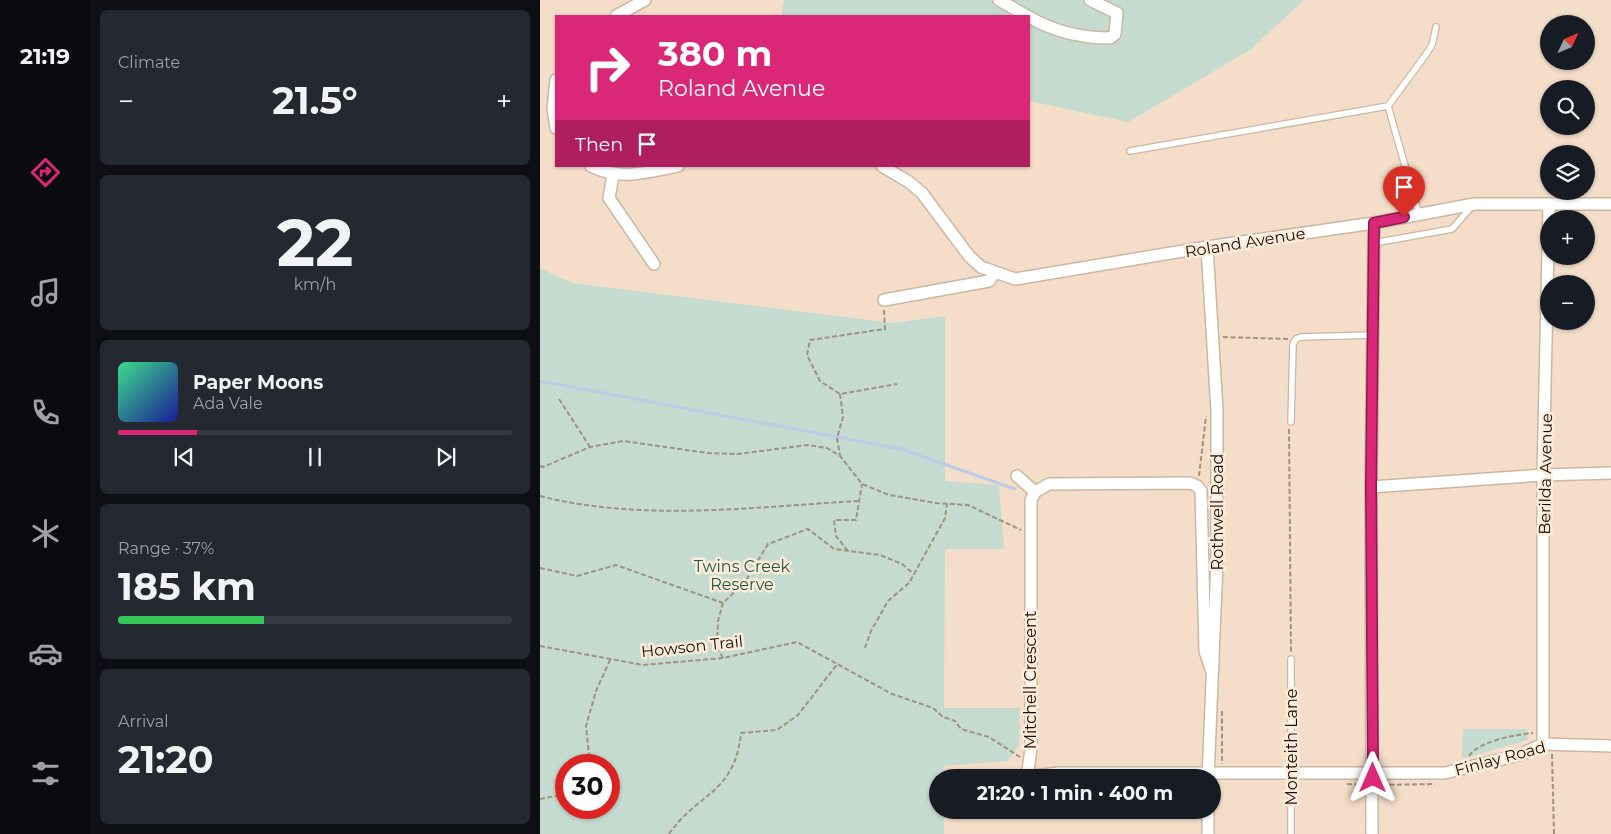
<!DOCTYPE html>
<meta charset="utf-8">
<style>
:root{--surface:#171b24;--page:#242831;--text:#f1f3f6;--muted:#9ea1a6;--line:#363941;--accent:#db2777}
body{margin:0;font-family:Montserrat,sans-serif;background:var(--page);color:var(--text);height:100vh;display:flex;flex-direction:column;font-size:19px;white-space:nowrap}
*{box-sizing:border-box;margin:0}
p{font-size:16px;color:var(--muted)}
.icon{flex:none;width:28px;height:28px;fill:none;stroke:currentColor;stroke-width:2;stroke-linecap:round;stroke-linejoin:round}
.map{position:relative;flex:1;overflow:hidden}
.panel{display:flex;flex-direction:column;gap:10px;padding:10px;background:#0d0f14;width:450px}
.panel>*{flex:none}
.guide{position:absolute;left:15px;top:15px;width:475px;height:152px;border-radius:0px;box-shadow:0 1px 4px #0004;background:#db2777;color:#fff;overflow:hidden}
.needle{width:32px;rotate:46deg}
.controls{position:absolute;left:1000px;top:15px;display:grid;gap:10px}
.controls a{display:grid;place-items:center;width:55px;height:55px;border-radius:50%;background:var(--surface);box-shadow:0 1px 4px #0004;font-size:25px}
.speed{position:absolute;left:15px;top:754px;display:flex;gap:10px;font-size:25px;font-weight:700;text-align:center}
.speed>*{display:grid;place-content:center;width:65px;height:65px;border-radius:50%;background:var(--surface);box-shadow:0 1px 4px #0004;line-height:1}
.speed .limit{border:8px solid #d22;background:#fff;color:#111}
.pin{position:absolute;display:grid;place-items:center;width:42px;height:42px;color:#fff;margin:-51px -21px;border-radius:50% 50% 50% 0;rotate:-45deg;box-shadow:0 0 5px #0007}
.pin .icon{rotate:45deg}
.me{position:absolute;width:55px;margin:-28px;rotate:0deg;stroke-linejoin:round;filter:drop-shadow(0 0 4px #0008)}
.turn{display:flex;align-items:center;gap:18px;height:105px;padding:0 20px;font-size:22px}
.turn .icon{width:65px;height:65px;stroke-width:2.5}
.turn b{display:block;font-size:35px;line-height:42px}
.then{display:flex;align-items:center;height:48px;padding:0 20px;background:#0003;gap:10px;font-size:19px}
.big{font-size:38px;font-weight:700;line-height:1.1}
.panel .card{flex:1;display:flex;flex-direction:column;justify-content:center;gap:8px;min-width:0;padding:0 18px;border-radius:8px;background:var(--page)}
.panel .dial{align-items:center;gap:0}
.dial b{font-size:65px;line-height:1}
.song{display:flex;align-items:center;gap:15px}
.cover{width:60px;height:60px;border-radius:8px;background:linear-gradient(135deg,hsl(150 70% 55%),hsl(240 70% 35%))}
.played{height:5px;border-radius:2px;background:linear-gradient(90deg,var(--accent) 20%,var(--line) 20%)}
.keys{display:flex;justify-content:space-around;direction:ltr}
.heat{display:flex;justify-content:space-between;align-items:center;font-size:28px;direction:ltr}
.charge{height:8px;border-radius:4px;background:linear-gradient(90deg,#34c759 37%,var(--line) 0)}
.trip{position:absolute;left:389px;top:769px;width:292px;height:50px;border-radius:25px;background:var(--surface);box-shadow:0 1px 4px #0004;font-weight:700;line-height:50px;text-align:center}
main{display:flex;flex:1;min-height:0}
.menu{display:flex;flex-direction:column;width:90px;justify-content:space-around;align-items:center;background:#090b0e;color:var(--muted)}
.menu .icon{width:35px;height:35px}
.menu .current{color:var(--accent)}
.menu b{font-size:22px;color:var(--text)}
.map>svg:first-child{display:block}
.green{fill:#c5dbcf;fill-rule:evenodd}
.lines{fill:none;stroke-linecap:round;stroke-linejoin:round}
.stream{stroke:#bbcde6;stroke-width:3}
.service-casing{stroke:#ccb7a2;stroke-width:8}
.minor-casing{stroke:#ccb7a2;stroke-width:14}
.path{stroke:#a09080;stroke-width:2;stroke-dasharray:5 2.5;stroke-linecap:butt}
.service{stroke:#fff;stroke-width:5.5}
.minor{stroke:#fff;stroke-width:11}
.route-casing{stroke:#8e194d;stroke-width:12}
.route{stroke:#db2777;stroke-width:9}
.labels{text-anchor:middle;stroke-width:5;stroke-linejoin:round;paint-order:stroke}
.street-label{font-size:16px;fill:#160f08;stroke:#feecdb}
.park-label{font-size:16px;fill:#235a42;stroke:#feecdb}
</style>
<main>
<nav class="menu">
<b>21:19</b>
<svg class="icon current" aria-label="directions" viewBox="0 0 24 24"><path d="M12 3l9 9-9 9-9-9zM9 14v-3h6M13 9l2 2-2 2"/></svg>
<svg class="icon" aria-label="music" viewBox="0 0 24 24"><path d="M9 18V5l10-2v13"/><circle cx="6" cy="18" r="3"/><circle cx="16" cy="16" r="3"/></svg>
<svg class="icon" aria-label="phone" viewBox="0 0 24 24"><path d="M5 4h4l2 5-3 2q2 4 5 5l2-3 5 2v4C11 20 4 13 5 4z"/></svg>
<svg class="icon" aria-label="climate" viewBox="0 0 24 24"><path d="M12 3v18M4 7l16 10M4 17L20 7"/></svg>
<svg class="icon" aria-label="car" viewBox="0 0 24 24"><path d="M5 17H2v-5l4-1 3-4h7l3 4 3 1v5h-3M9 17h6M6 11h13"/><circle cx="7" cy="17" r="2"/><circle cx="17" cy="17" r="2"/></svg>
<svg class="icon" aria-label="filters" viewBox="0 0 24 24"><path d="M4 7h16M4 17h16"/><circle cx="9" cy="7" r="2"/><circle cx="15" cy="17" r="2"/></svg>
</nav>
<section class="panel">
<div class="card"><p>Climate</p>
<div class="heat"><a>−</a><b class="big">21.5°</b><a>+</a></div>
</div>
<div class="card dial"><b>22</b><p>km/h</p></div>
<div class="card">
<div class="song"><i class="cover"></i><div><b>Paper Moons</b><p>Ada Vale</p></div></div>
<div class="played"></div>
<div class="keys"><svg class="icon" aria-label="previous" viewBox="0 0 24 24"><path d="M18 5L8 12l10 7zM5 5v14"/></svg><svg class="icon" aria-label="pause" viewBox="0 0 24 24"><path d="M8 5v14M16 5v14"/></svg><svg class="icon" aria-label="next" viewBox="0 0 24 24"><path d="M6 5l10 7-10 7zM19 5v14"/></svg></div>
</div>
<div class="card"><p>Range · 37%</p><b class="big">185 km</b><div class="charge"></div></div>
<div class="card"><p>Arrival</p><b class="big">21:20</b></div>
</section>
<div class="map">
<svg width="1071" height="834" viewBox="0 0 1071 834">
<rect width="100%" height="100%" fill="#f4dec9"/>
<path class="green" d="M 244,0 L 764,0 L 710,50 L 588,122 L 489,101 L 489,16 L 241,16 Z
M 0,268 L 32,283 L 353,323 L 405,316 L 405,481 L 459,485 L 464,549 L 405,549 L 404,708 L 480,708 L 479,746 L 467,761 L 404,766 L 404,777 L 398,778 L 398,810 L 404,810 L 404,834 L 0,834 ZM 26,765 L 69,765 L 69,808 L 26,808 Z
M 923,729 L 987,729 L 988,740 L 922,759 Z"/>
<g class="lines">
<path class="stream" d="M 0,381 L 361,449 L 475,489"/>
<g class="service-casing">
<path id="service" d="M 848,106 L 887,53 L 892,45 L 896,27
M 590,151 L 848,106 L 879,215
M 834,243 L 912,229 L 933,205
M 751,422 L 753,344 L 756,339 L 761,337 L 834,335
M 751,659 L 751,834"/>
</g>
<g class="minor-casing">
<path id="minor" d="M 459,0 L 487,16
M 76,16 L 105,0
M 489,17 C 513,31 542,38 570,38 L 575,34 L 577,13 L 550,0
M 16,80 L 13,109 L 16,128
M 51,166 C 81,181 107,172 138,166
M 342,166 L 369,182 L 382,193 L 429,256 L 441,267 L 475,279 L 667,247 L 834,223 L 934,204 L 1071,204
M 73,175 L 69,198 L 114,264
M 667,247 L 677,411 L 677,562 L 668,778
M 344,300 L 449,281 L 454,274
M 477,476 L 495,492
M 831,487 L 1003,475 L 1071,473
M 672,672 L 665,651 L 661,491 L 657,486 L 650,483 L 509,484 L 495,492 L 491,500 L 491,749 L 487,777 L 518,773 L 905,773 L 979,755 L 1003,744 L 1071,746
M 1003,744 L 1003,475 L 1009,205
M 668,810 L 668,834
M 832,834 L 831,487 L 834,223"/>
</g>
<path class="path" d="M 344,310 L 345,329 L 270,340 L 267,355 L 280,381 L 300,394 L 357,384
M 683,337 L 748,339
M 300,394 L 303,417 L 297,438 L 300,456
M 19,399 L 50,447
M 749,429 L 751,652
M 0,466 L 3,467 L 50,447 L 83,441 L 168,453 L 198,454 L 268,445 L 287,448 L 300,456 L 322,484 L 349,495 L 396,503 L 428,505 L 481,530
M 659,476 L 666,416
M 0,496 C 103,522 213,507 318,501
M 308,551 L 296,536 L 294,520 L 316,520 L 322,484
M 0,568 L 37,576 L 76,565 L 183,603
M 0,646 L 103,665 L 183,658 L 257,642 L 352,694 L 393,708 L 403,717 L 415,721 L 421,729 L 449,737 L 480,757
M 325,648 L 331,631 L 348,601 L 369,583 L 405,518 L 407,504
M 183,658 L 177,647 L 178,621 L 183,603 L 205,582 L 228,544 L 268,529 L 294,549 L 340,555 L 362,564 L 374,574
M 682,711 L 682,764
M 1012,754 L 1014,834
M 929,756 C 937,742 977,734 993,733
M 50,765 L 46,726 L 56,691 L 70,660
M 807,784 L 822,785
M 842,785 L 895,784
M 0,799 L 26,794
M 129,834 C 157,793 195,794 201,733 L 237,730 L 258,715 L 298,663"/>
<use href="#service" class="service"/>
<use href="#minor" class="minor"/>
</g>
<g class="lines">
<g class="route-casing">
<path id="route" d="M 833,778 L 831,487 L 834,223 L 864,217"/>
</g>
<use href="#route" class="route"/>
</g>
<g class="labels">
<g class="street-label">
<text transform="translate(705 242) rotate(-9)" y="6">Roland Avenue</text>
<text transform="translate(1005 474) rotate(-89)" y="6">Berilda Avenue</text>
<text transform="translate(677 512) rotate(-90)" y="6">Rothwell Road</text>
<text transform="translate(152 646) rotate(-6)" y="6">Howson Trail</text>
<text transform="translate(490 680) rotate(-90)" y="6">Mitchell Crescent</text>
<text transform="translate(751 747) rotate(-90)" y="6">Monteith Lane</text>
<text transform="translate(960 758) rotate(-15)" y="6">Finlay Road</text>
</g>
<g class="park-label">
<text x="202" y="572">Twins Creek<tspan x="202" dy="18">Reserve</tspan></text>
</g>
</g>
</svg>
<div class="controls">
<a><svg class="needle" viewBox="-14 -14 28 28"><path d="M0-13l5 13h-10z" fill="#e53935"/><path d="M0 13l5-13h-10z" fill="#9ea1a6"/></svg></a>
<a><svg class="icon" aria-label="search" viewBox="0 0 24 24"><circle cx="10" cy="10" r="6"/><path d="M15 15l6 6"/></svg></a>
<a><svg class="icon" aria-label="layers" viewBox="0 0 24 24"><path d="M12 4l9 5-9 5-9-5zM3 14l9 5 9-5"/></svg></a>
<a>+</a>
<a>−</a>
</div>
<div class="speed"><div class="limit">30</div></div>
<div class="pin" style="left:864px;top:217px;background:#d93025"><svg class="icon" aria-label="arrive" viewBox="0 0 24 24"><path d="M6 21V4h12l-3 4 3 4H6"/></svg></div>
<svg class="me" style="left:833px;top:778px" viewBox="-20 -20 40 40"><path d="M0-17L14 15 0 8-14 15z" fill="#db2777" stroke="#fff" stroke-width="4"/></svg>
<div class="trip">21:20 · 1 min · 400 m</div>
<div class="guide">
<div class="turn"><svg class="icon" aria-label="right" viewBox="0 0 24 24"><path d="M7 20v-9h11M14 6l5 5-5 5"/></svg><div><b>380 m</b>Roland Avenue</div></div>
<div class="then">Then<svg class="icon" aria-label="arrive" viewBox="0 0 24 24"><path d="M6 21V4h12l-3 4 3 4H6"/></svg></div>
</div>
</div>
</main>
